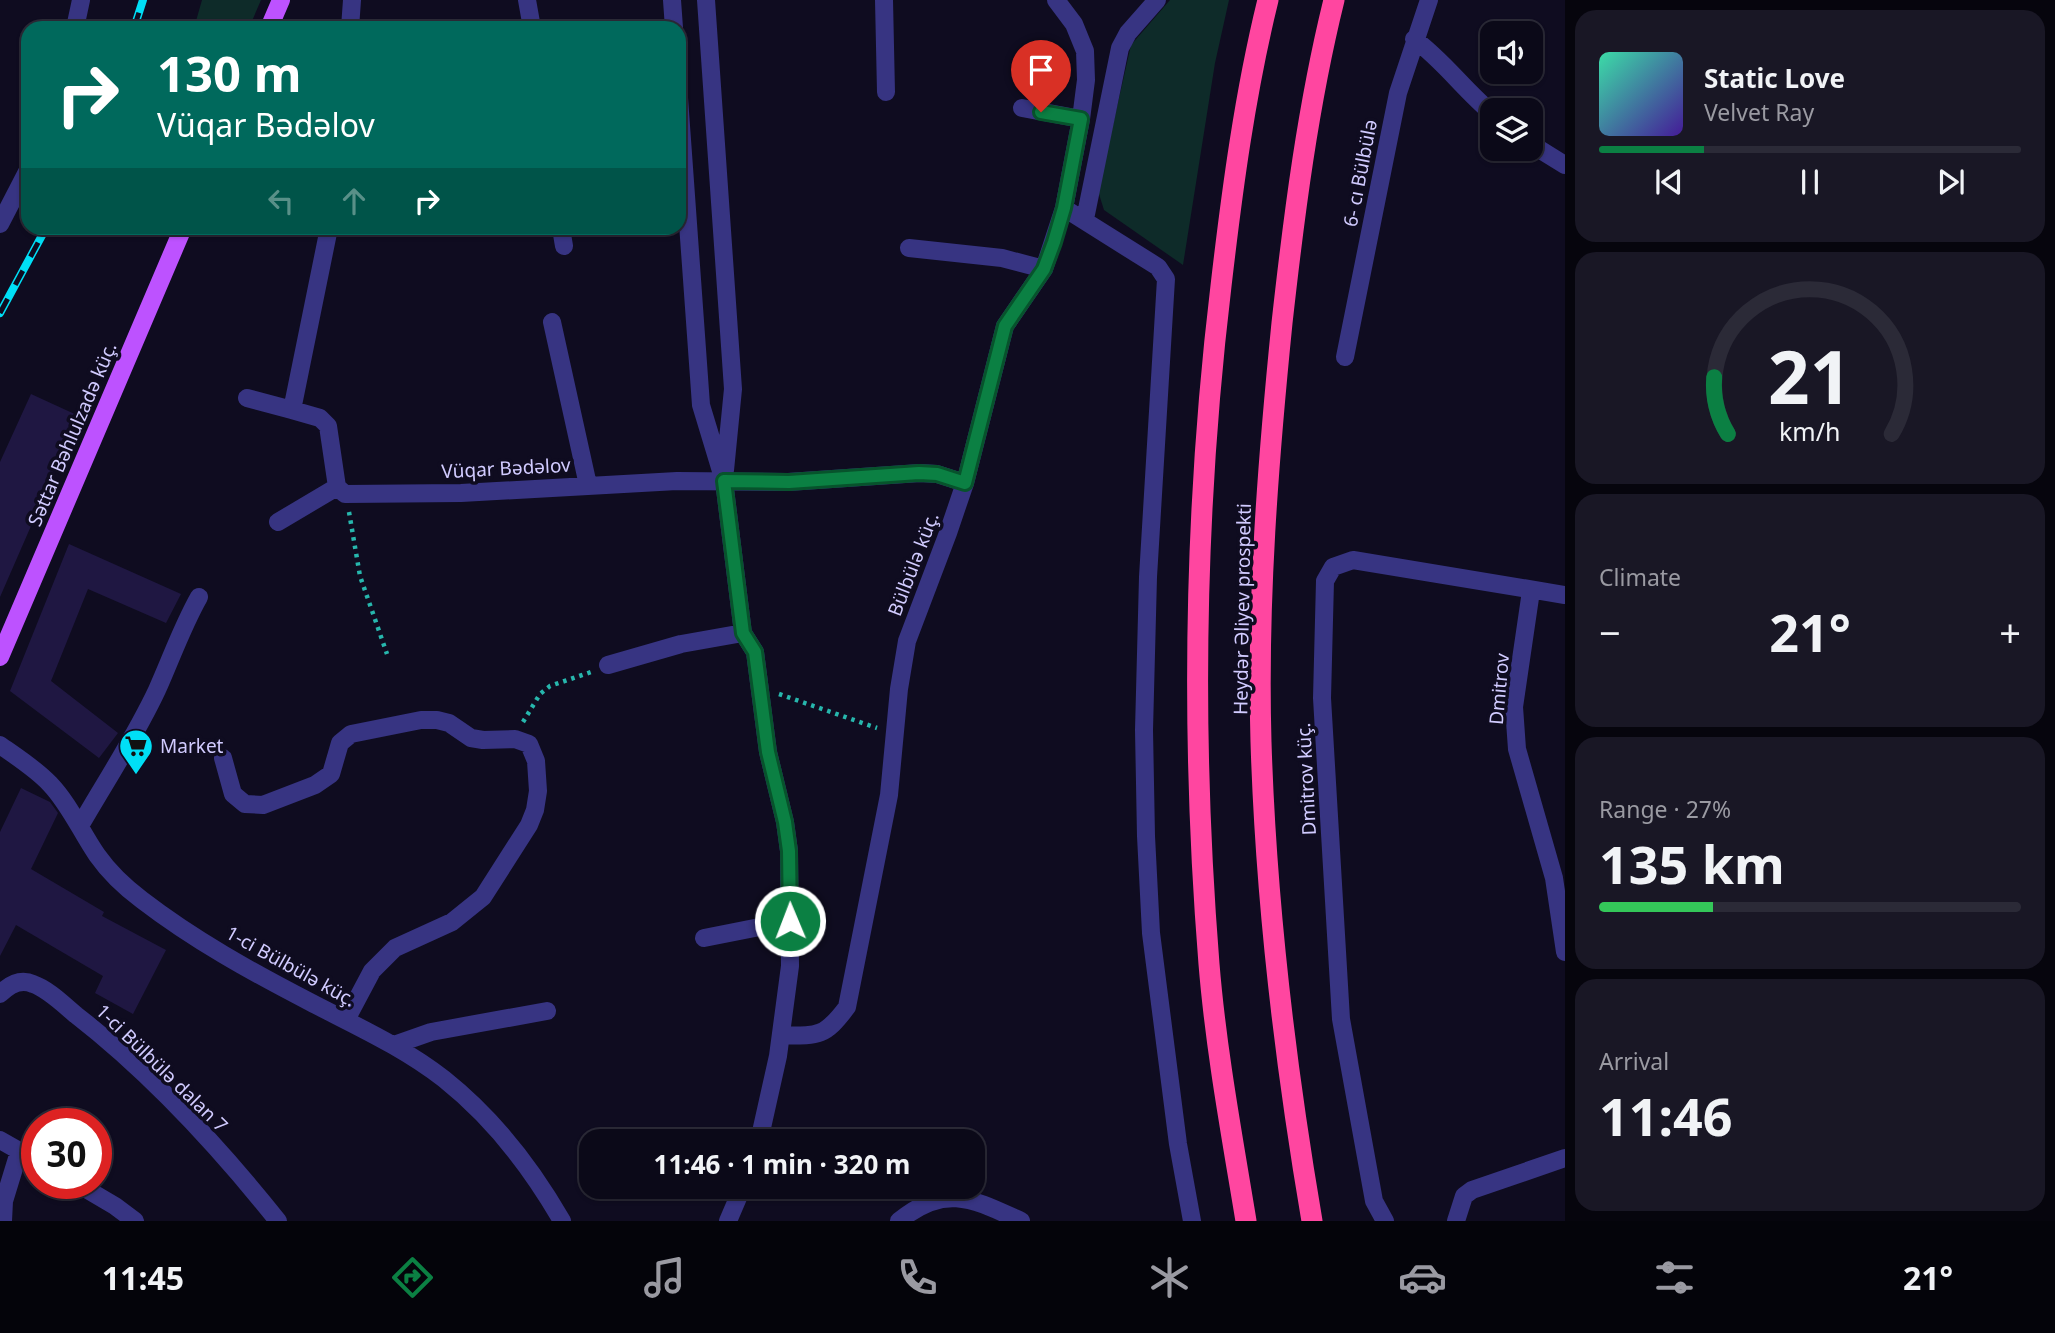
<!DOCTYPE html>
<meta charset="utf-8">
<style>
:root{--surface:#0b0918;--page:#191725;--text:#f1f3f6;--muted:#9a9aa2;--line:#2b2a37;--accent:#0b8043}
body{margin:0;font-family:"Noto Sans",sans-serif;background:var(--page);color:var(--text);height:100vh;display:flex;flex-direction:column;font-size:26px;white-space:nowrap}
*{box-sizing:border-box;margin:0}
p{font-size:23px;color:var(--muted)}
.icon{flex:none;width:38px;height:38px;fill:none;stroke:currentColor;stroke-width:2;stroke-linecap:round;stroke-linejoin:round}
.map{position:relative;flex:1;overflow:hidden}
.panel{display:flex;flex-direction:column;gap:10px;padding:10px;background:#06050d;width:490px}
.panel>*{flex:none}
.banner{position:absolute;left:21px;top:21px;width:665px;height:214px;border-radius:21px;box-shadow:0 2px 5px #0004,0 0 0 2px var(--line);background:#00695c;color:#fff;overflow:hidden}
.fabs{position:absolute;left:1480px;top:21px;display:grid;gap:14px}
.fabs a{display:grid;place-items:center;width:63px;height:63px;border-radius:14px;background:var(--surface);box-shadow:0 2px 5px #0004,0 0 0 2px var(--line);font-size:35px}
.speed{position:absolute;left:21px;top:1108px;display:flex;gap:14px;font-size:35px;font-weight:700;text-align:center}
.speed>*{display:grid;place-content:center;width:91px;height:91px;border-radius:50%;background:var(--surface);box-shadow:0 2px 5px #0004,0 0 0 2px var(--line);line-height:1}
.speed .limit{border:10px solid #d22;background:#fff;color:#111}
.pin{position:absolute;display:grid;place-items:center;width:60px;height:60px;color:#fff;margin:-72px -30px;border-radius:50% 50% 50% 0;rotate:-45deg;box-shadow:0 0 7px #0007}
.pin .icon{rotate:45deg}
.me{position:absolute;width:77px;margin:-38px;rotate:359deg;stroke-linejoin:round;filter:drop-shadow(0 0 5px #0008)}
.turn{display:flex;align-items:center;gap:24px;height:147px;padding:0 21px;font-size:32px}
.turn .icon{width:91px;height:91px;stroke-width:2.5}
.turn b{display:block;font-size:49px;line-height:60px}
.lanes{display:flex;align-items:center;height:66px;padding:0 21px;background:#0003;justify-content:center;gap:35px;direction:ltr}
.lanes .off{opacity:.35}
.big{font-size:52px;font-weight:700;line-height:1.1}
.panel .card{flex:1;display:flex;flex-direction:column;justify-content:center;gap:10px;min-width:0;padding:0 24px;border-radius:21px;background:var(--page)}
.panel .dial{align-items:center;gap:0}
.dial svg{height:182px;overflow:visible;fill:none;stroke:var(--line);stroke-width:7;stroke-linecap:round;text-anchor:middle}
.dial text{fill:var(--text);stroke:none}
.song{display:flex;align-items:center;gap:21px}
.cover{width:84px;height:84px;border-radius:10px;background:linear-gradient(135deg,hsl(160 70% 55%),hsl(260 70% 35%))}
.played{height:7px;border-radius:4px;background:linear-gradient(90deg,var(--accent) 25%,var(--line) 25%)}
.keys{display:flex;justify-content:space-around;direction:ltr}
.heat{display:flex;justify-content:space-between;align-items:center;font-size:38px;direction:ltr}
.charge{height:10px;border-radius:5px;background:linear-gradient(90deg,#34c759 27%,var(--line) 0)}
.trip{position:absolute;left:579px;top:1129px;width:406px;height:70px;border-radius:21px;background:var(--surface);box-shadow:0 2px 5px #0004,0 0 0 2px var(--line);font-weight:700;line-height:70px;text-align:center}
.tabs{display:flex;height:112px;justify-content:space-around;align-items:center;background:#04040a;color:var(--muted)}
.tabs .icon{width:49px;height:49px}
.tabs .selected{color:var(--accent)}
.tabs b{font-size:32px;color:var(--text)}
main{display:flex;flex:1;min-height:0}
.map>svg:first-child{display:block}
.green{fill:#0e2b29}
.building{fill:#1f1742}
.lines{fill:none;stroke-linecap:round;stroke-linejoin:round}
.path{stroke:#27b7ad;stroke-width:4.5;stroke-dasharray:3.5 5;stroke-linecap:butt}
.minor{stroke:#373482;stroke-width:18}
.major{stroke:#bd52ff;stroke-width:18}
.highway{stroke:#ff46a0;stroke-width:21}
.rail-casing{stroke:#00dff6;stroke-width:8}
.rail{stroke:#0f0c20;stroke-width:5;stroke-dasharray:16;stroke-linecap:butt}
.route-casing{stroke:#07532c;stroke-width:18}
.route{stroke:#0b8043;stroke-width:12}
.labels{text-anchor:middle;stroke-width:7;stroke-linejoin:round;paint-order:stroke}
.street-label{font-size:19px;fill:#d1cbff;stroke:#0f0c20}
.poi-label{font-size:19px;fill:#d1cbff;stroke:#0f0c20;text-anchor:start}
</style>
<main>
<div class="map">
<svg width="1565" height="1221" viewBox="0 0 1565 1221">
<rect width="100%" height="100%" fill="#0f0c20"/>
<path class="green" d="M 202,0 L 261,0 L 249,28 L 194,28 Z
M 1170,0 L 1229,0 L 1215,63 L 1183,265 L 1104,210 L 1098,191 L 1131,45 Z"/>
<path class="building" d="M 31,394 L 79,416 L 0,597 L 0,462 Z
M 69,544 L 181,594 L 166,623 L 88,589 L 51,681 L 118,733 L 99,758 L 10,691 Z
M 21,788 L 50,802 L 58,813 L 31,869 L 104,912 L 102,916 L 166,950 L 133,1014 L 95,993 L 103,976 L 16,925 L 0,956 L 0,832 Z"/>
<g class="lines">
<path class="path" d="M 349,512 L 360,576 L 387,654
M 779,694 L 877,728
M 523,722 L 540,694 L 550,686 L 591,672"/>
<path class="minor" d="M 527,0 L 532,28
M 672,0 L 674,28
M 706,0 L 733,389 L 725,470
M 884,0 L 886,92
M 75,28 L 81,0
M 350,28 L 352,0
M 1414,39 C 1444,61 1464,90 1493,114
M 679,98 L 701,405 L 724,481 L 743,633 L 755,652 L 768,752 L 785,822 L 789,851 L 790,966 L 778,1056 L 759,1141
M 1022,108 L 1081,119
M 1531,144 L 1565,165
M 1064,208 L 1158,267 L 1166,279 L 1148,577 L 1144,730 L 1146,836 L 1151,933 L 1178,1144 L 1192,1221
M 1085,219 L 1120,48 L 1128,33 L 1157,0
M 0,224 L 28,170
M 329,228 L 292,410 L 320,418 L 328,426 L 337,487 L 345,494 L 461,493 L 677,481 L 788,482 L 920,473 L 937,474 L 965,483
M 561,228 L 564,246
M 909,248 L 1002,258 L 1044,269
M 552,322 L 588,485
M 1345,357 L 1398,93 L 1429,0
M 247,398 L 292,410
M 278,522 L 337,487
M 1531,591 L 1514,707 L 1517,749 L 1554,878 L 1565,952
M 608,665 L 681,644 L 743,633
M 0,745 C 17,757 36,769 50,784 C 70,805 81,832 97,855 C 109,872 126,888 142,900 C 194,940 252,972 310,1002 C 356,1026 403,1047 444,1079 C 493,1118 531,1167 562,1221
M 223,758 L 233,794 L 245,804 L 263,805 L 315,785 L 331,774 L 340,743 L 351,734 L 421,720 L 437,720 L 449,723 L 471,738 L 483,740 L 515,739 L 529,744 L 536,761 L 538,791 L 535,810 L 529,825 L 483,897 L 452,922 L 395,948 L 372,971 L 346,1020
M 80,826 C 106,781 135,737 157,690 C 171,659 182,627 199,597
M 704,938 L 790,921
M 0,994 C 9,985 20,978 33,984 C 48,989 64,1005 76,1015 C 152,1074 218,1146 278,1221
M 781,1035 C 817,1036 824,1038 847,1007 L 889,795 L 899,689 L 907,641 L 948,533 L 965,483 L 1005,326 L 1044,269 L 1064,208 L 1081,119 L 1086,80 L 1085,51 L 1074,24 L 1056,0
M 394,1045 L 431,1032 L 547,1011
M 0,1140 L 37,1161
M 76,1183 L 115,1206 L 135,1221
M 3,1221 L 4,1201 L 19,1152
M 728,1221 L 743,1186
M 899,1221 C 945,1183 973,1199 1021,1221
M 1385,1221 L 1374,1201 L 1341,1019 L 1322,698 L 1325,581 L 1333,567 L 1353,560 L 1565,595
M 1456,1221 L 1464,1196 L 1472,1190 L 1565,1158"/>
<path class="major" d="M 269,28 L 281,0
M 0,657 L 183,228"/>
<path class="highway" d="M 1246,1221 C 1232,1136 1216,1050 1209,964 C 1191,739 1194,511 1221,286 C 1232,191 1245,93 1268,0
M 1312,1221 C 1285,1063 1266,903 1261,742 C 1257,602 1268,462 1282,323 C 1294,215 1308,105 1334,0"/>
<g class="rail-casing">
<path id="rail" d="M 134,28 L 143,0
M 0,313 L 46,228"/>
</g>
<use href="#rail" class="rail"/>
</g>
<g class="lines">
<g class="route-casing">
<path id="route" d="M 790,921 L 789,851 L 785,822 L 768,752 L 755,652 L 743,633 L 724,481 L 789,482 L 919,473 L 937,474 L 965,483 L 1005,326 L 1044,269 L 1054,242 L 1064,208 L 1081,119 L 1041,112"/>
</g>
<use href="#route" class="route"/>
</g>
<defs>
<g id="supermarket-pin" transform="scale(1.75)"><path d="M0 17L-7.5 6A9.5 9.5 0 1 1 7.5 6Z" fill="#00dff6" stroke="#0f0c20"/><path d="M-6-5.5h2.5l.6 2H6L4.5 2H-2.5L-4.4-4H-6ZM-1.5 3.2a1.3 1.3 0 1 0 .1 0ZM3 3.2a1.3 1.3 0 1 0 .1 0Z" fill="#111"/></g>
</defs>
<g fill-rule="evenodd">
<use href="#supermarket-pin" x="136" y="746"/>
</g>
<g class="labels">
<g class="street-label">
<text transform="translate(1360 173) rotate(-79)" y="7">6- cı Bülbülə</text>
<text transform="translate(72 434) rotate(-67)" y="7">Səttar Bəhlulzadə küç.</text>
<text transform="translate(506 468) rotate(-3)" y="7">Vüqar Bədəlov</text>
<text transform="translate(913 564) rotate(-69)" y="7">Bülbülə küç.</text>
<text transform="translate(1242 609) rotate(-89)" y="7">Heydər Əliyev prospekti</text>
<text transform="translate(1499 689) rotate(-85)" y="7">Dmitrov</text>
<text transform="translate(1306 779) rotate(-93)" y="7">Dmitrov küç.</text>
<text transform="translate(291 966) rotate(29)" y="7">1-ci Bülbülə küç.</text>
<text transform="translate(162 1068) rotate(44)" y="7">1-ci Bülbülə dalan 7</text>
</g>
<g class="poi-label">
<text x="160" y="753">Market</text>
</g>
</g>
</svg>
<div class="fabs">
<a><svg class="icon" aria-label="sound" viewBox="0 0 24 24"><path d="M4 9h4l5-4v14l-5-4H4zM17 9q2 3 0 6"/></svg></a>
<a><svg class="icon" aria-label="layers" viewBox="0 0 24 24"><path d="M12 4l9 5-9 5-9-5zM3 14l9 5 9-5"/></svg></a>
</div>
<div class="speed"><div class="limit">30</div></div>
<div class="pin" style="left:1041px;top:112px;background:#d93025"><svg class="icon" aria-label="arrive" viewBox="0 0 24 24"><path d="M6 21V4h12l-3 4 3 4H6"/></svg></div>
<svg class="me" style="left:790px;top:921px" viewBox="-20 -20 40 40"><circle r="17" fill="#0b8043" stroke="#fff" stroke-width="3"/><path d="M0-11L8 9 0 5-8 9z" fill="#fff"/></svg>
<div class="trip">11:46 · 1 min · 320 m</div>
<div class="banner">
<div class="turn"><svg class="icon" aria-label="right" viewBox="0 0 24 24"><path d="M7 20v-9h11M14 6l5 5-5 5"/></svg><div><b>130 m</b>Vüqar Bədəlov</div></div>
<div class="lanes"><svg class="icon off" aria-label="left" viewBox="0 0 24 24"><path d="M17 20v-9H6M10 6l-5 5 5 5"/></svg><svg class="icon off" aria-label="ahead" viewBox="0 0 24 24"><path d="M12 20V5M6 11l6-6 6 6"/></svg><svg class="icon" aria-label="right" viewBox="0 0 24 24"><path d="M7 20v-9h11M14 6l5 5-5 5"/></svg></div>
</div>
</div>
<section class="panel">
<div class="card">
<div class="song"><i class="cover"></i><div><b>Static Love</b><p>Velvet Ray</p></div></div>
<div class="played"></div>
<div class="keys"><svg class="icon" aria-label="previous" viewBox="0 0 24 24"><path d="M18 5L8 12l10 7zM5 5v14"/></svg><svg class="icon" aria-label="pause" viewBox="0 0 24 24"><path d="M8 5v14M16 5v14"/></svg><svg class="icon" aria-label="next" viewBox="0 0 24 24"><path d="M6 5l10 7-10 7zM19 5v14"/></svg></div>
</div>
<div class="card dial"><svg viewBox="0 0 100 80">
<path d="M14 69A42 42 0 1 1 86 69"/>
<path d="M14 69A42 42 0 0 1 8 44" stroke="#0b8043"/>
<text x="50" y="56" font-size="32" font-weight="700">21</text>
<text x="50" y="72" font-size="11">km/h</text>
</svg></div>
<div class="card"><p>Climate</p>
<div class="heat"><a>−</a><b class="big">21°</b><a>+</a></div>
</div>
<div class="card"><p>Range · 27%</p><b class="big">135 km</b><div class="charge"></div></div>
<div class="card"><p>Arrival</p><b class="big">11:46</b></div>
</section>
</main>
<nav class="tabs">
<b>11:45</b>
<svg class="icon selected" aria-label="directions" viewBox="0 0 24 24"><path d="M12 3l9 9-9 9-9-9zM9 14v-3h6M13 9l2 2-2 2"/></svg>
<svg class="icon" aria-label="music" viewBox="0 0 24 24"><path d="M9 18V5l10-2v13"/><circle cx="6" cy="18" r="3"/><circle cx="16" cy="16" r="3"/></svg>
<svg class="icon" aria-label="phone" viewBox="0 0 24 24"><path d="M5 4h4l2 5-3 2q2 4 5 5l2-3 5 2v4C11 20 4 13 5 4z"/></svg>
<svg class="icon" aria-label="climate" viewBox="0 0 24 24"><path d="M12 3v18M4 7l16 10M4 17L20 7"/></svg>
<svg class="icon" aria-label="car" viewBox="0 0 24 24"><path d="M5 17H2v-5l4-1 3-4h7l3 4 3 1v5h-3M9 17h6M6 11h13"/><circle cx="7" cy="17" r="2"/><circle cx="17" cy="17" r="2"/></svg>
<svg class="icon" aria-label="filters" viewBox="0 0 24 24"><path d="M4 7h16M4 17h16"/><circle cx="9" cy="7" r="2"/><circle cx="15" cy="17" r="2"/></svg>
<b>21°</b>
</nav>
